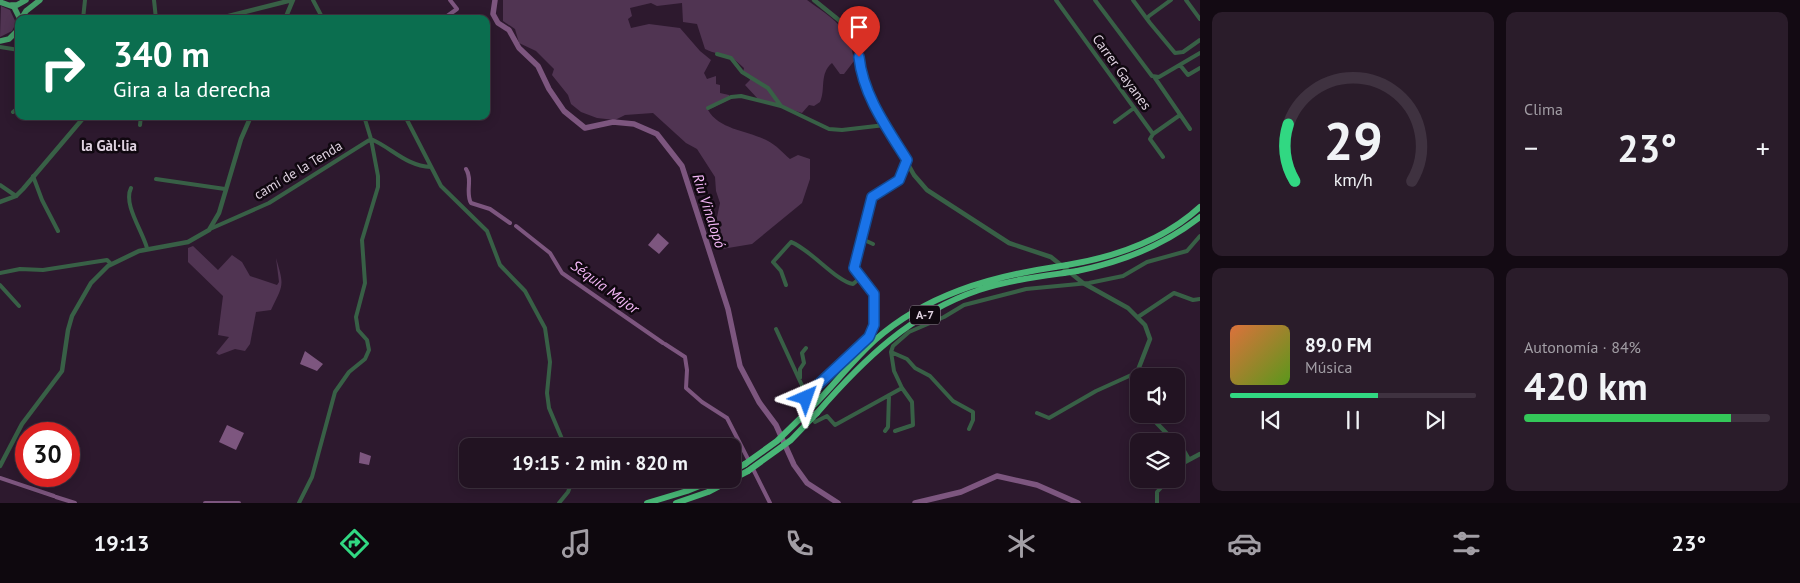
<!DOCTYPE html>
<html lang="es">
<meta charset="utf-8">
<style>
:root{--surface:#221322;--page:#2a1c2a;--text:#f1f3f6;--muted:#a29ea5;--line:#3f3240;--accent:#31d882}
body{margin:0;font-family:"PT Sans",sans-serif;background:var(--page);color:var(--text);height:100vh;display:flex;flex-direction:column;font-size:19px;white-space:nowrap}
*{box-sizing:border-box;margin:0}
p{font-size:16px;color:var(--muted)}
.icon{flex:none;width:28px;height:28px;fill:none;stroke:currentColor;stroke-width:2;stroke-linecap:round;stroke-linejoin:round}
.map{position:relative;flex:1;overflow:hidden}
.side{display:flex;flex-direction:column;gap:12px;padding:12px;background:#130a13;width:600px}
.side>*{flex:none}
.hud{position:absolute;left:15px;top:15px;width:475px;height:105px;border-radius:10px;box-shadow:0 2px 12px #0003,0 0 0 1px var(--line);background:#0b6e4f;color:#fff;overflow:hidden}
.tools{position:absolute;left:1130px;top:368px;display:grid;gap:10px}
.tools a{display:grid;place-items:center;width:55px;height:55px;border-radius:10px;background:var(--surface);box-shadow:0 2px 12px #0003,0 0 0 1px var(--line);font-size:25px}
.speed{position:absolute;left:15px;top:422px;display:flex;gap:10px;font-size:25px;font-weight:700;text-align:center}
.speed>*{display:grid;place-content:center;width:65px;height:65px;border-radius:50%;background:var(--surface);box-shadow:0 2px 12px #0003,0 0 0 1px var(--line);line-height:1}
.speed .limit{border:8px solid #d22;background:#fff;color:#111}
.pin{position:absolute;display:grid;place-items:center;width:42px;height:42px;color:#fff;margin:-51px -21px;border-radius:50% 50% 50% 0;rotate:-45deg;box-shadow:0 0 5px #0007}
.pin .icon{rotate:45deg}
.me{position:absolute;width:55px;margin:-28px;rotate:43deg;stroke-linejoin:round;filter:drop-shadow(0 0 4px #0008)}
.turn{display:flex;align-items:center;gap:18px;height:105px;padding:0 15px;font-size:22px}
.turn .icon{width:65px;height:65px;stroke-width:2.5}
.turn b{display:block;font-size:35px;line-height:42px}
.big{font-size:38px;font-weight:800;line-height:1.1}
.side .card{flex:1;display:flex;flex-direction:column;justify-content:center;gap:8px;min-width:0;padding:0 18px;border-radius:10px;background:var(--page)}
.side .dial{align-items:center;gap:0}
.dial svg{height:130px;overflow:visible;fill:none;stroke:var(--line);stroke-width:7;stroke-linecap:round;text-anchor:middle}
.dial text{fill:var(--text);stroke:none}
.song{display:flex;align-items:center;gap:15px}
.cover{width:60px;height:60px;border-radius:8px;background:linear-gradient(135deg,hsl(20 70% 55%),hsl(90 70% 35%))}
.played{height:5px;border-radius:2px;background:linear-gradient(90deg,var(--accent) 60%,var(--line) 60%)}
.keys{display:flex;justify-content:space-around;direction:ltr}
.heat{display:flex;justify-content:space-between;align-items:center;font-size:28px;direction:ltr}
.charge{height:8px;border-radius:4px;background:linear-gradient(90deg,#34c759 84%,var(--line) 0)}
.side .tiles{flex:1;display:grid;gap:12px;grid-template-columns:repeat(2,1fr)}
.trip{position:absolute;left:459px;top:438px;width:282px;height:50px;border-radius:10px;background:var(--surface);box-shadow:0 2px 12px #0003,0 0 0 1px var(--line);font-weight:800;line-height:50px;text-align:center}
.menu{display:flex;height:80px;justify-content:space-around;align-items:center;background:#0e080e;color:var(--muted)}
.menu .icon{width:35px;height:35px}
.menu .on{color:var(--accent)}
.menu b{font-size:22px;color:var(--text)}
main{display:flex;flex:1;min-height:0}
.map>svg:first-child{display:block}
.green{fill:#503452}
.water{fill:#7d567f}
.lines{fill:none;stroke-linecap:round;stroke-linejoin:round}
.canal{stroke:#7d567f;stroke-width:4}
.river{stroke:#7d567f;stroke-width:5.5}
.minor{stroke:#386046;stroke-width:4}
.tertiary{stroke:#386046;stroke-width:4.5}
.primary{stroke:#459e69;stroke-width:5.5}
.motorway{stroke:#48b676;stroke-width:6}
.motorway-bridge{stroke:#48b676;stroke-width:6}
.route-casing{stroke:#114b97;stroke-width:12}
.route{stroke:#1a73e8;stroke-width:9}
.labels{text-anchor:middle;stroke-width:5;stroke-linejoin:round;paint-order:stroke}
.shield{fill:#100810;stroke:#a195a2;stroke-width:1}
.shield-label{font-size:12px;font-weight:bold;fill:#dfd2e0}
.street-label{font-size:14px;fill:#dfd2e0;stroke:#100810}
.neighbourhood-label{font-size:15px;font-weight:bold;fill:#dfd2e0;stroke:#100810}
.water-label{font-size:15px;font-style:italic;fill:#f5b8f8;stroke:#100810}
</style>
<main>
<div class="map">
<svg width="1200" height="503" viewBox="0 0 1200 503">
<rect width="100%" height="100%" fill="#2d192e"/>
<path class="green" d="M 503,0 L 807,0 C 833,19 850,27 854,61 L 844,74 L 840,74 L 832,63 C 819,74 826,89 820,102 L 814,106 L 809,105 L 802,113 L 758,99 L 745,85 L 750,80 L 749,75 L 743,72 L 744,68 C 726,50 724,58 705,49 L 697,24 L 683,22 L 682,3 L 657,6 L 651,3 L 630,8 L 632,16 L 628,19 L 631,28 L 649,24 L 680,28 L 700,51 L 711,60 L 704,73 L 707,79 L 716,76 L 716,84 L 720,85 L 720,93 L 729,95 L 730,99 L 708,110 C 719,130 750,131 768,141 C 776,145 783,153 790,159 L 798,155 L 810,159 L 810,179 L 802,203 L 752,244 L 722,249 L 716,222 L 720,203 L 716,191 L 715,177 L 697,149 L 686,143 L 653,113 L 625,115 L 615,120 L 597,118 L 581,112 L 571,104 L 568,95 L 552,75 L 554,69 L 536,51 L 519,43 L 515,29 L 503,21 Z
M 1,6 L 10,10 L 16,23 L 12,31 L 0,37 Z
M 193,246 L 218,270 L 232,255 L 242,262 L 250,276 L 277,285 L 279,282 L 276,258 C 284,286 284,283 271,310 L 256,312 L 250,344 L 245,351 L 235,349 L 219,355 L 216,353 L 229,337 L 218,335 L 223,296 L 188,262 L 188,248 Z"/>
<path class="water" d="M 658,233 L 669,243 L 659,254 L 648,245 Z
M 305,351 L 323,364 L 317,371 L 300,364 Z
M 227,425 L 244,433 L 236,450 L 219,442 Z
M 360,452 L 371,456 L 369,465 L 359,463 Z"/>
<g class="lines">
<path class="canal" d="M 443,19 L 457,9 L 450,0
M 466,169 C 473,179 465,193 471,203 L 490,209 L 510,223
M 516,226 L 550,253 L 562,273 L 663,343
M 665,344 L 685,357 L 687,370 L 686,388 L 702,402 L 727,418 L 749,461
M 752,467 L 770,503
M 0,478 L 54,496
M 56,497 L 75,503
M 205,503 L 239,503"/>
<path class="river" d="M 495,0 L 493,14 L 498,23 L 509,30 L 519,48 L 538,66 L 549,89 L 564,111 L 585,128 L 613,122 L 634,124 L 657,134 L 682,166 L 728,309 L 740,366 L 759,402 L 776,425 L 794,465 L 807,483 L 838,503
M 915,503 L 961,492 L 997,476 L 1037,485 L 1078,503"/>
<path class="minor" d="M 154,0 L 156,19
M 313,0 L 323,19
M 1056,0 L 1153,134 L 1150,139 L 1163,157
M 1095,0 L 1152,76 L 1159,77 L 1200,53
M 1133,0 L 1147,19
M 1171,0 L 1149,16 L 1147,19 L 1150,23 L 1175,53 L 1183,52 L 1200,40
M 1186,0 L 1200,19
M 42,19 L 49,19
M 83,19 L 85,0
M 0,47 L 19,50
M 717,54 L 731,58 L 742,72 L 768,88 L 781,106
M 1180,65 L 1188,75 L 1200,68
M 1155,78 L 1190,129
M 708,108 L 731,97 L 741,96 L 781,106 L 829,129 L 842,130 L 885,125
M 13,112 L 19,107
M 405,116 L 441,186 L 487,231 L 500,265 L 525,291 L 545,328 L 550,362 L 547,393 L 549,408 L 565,446
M 1115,122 L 1134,108
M 140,125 L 141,116
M 1153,134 L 1180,115
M 33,176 L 42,200 L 58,231
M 156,179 L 225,189
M 0,185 L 16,196
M 131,188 C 123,204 142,230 147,248
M 210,229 L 269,203 L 371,139 C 392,148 406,166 431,167
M 862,239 L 873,244
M 0,273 L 20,269 L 43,270 L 107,260 L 111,264
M 0,285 L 19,306
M 786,285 L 781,271 L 773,262 L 791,242 C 810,249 837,282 853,284 L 860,278
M 1138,317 L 1174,293 L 1193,300 L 1200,299
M 776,329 L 805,392 L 806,407 L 815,422 L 827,416 L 835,425 L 902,388 L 894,371 L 891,352 L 893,346 L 909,332 L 944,317 L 964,305 L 1026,289 L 1089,283 L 1123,276 L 1147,262 L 1187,251 L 1200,236
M 891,352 L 907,359 L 915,368 L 930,376 L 953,401 L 973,412 L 973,420 L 969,429
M 800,378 L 800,369 L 804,363 L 802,353 L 806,348
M 806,396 L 869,337 L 874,325 L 874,294 L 854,268 L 872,197 L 899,180 L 907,160
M 1037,413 L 1049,418 L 1096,391 L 1138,372
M 885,431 L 888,427 L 889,395
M 895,431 L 913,425 L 912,402 L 902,388
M 1176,470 L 1182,462
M 299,503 L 312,477 L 335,392 L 349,372 L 365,359 L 369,350 L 367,340 L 358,330 L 356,317 L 365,283 L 362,240 L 378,187 L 378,176 L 371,139 L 364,116
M 559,503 L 568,492 L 573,479
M 1157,503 L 1157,492 L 1169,479"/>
<path class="tertiary" d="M 814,0 L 850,29 L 855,39 L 860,68 L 870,96 L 914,175 L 927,190 L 1009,243 L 1051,257 L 1083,283 L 1128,308 L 1145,325 L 1150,339 L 1138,370 L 1139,395
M 217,19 L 292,0
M 285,19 L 293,0
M 0,202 L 16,196 L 23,189 L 85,116
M 1148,414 L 1174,441
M 1176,447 L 1177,457 L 1180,462 L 1185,462 L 1200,454
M 1178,453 L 1184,451 L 1188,458
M 0,466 L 22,424 L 62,371 L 68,330 L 72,316 L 91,283 L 108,266 L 139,251 L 188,242 L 209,230 L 219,213 L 241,139 L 251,116"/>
<path class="primary" d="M 0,2 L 14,7 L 20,19
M 11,5 L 17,5 L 26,0
M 21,19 L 26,11 L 40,0
M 0,41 L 9,39 L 19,29"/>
<path class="motorway" d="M 1067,265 C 1115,257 1163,241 1200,207
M 1077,271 C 1122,262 1163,246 1200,217
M 812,407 C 834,385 852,361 875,340 C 926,295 989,277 1055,267
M 817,413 C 863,360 911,313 979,290 C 1006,281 1036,277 1064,273
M 732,471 L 745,464
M 647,503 L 687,491 L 717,479
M 676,503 L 708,492 L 748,471"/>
<path class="motorway-bridge" d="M 1055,267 L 1067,265
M 1064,273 L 1077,271
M 745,464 L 777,441 L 812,407
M 748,471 L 791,440 L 817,413"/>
</g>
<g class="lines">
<g class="route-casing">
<path id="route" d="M 806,398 L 806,396 L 869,337 L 874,325 L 874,294 L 854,268 L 872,197 L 899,180 L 907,160 C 887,128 863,95 859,57"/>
</g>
<use href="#route" class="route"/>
</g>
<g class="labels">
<rect class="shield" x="910" y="305.5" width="30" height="19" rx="4"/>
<g class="shield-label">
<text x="925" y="319">A-7</text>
</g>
<g class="street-label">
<text transform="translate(1122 72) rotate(54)" y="5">Carrer Gayanes</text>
<text transform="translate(298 170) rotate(-31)" y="5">camí de la Tenda</text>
</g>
<g class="neighbourhood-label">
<text x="109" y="151">la Gàl·lia</text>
</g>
<g class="water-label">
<text transform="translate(709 211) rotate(72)" y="5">Riu Vinalopó</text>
<text transform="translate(605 287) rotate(36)" y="5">Séquia Major</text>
</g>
</g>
</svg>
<div class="tools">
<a><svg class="icon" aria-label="sound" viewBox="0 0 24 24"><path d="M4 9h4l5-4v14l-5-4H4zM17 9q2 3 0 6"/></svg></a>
<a><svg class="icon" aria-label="layers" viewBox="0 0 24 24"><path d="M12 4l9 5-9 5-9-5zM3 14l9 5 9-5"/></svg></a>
</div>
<div class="speed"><div class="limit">30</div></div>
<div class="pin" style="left:859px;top:57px;background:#d93025"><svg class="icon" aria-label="arrive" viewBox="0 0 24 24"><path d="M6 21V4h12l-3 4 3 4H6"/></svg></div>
<svg class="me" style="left:806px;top:398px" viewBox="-20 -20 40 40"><path d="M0-17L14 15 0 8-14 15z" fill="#1a73e8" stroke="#fff" stroke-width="4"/></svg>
<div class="trip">19:15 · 2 min · 820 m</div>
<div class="hud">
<div class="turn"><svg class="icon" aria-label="right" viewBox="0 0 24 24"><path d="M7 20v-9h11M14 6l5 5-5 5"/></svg><div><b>340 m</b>Gira a la derecha</div></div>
</div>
</div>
<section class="side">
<div class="tiles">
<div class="card dial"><svg viewBox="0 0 100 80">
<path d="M14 69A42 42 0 1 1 86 69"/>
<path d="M14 69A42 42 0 0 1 10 34" stroke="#31d882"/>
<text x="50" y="56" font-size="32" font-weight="700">29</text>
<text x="50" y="72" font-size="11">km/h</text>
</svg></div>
<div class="card"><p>Clima</p>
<div class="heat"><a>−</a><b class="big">23°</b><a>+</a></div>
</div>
<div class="card">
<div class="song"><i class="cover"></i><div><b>89.0 FM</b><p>Música</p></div></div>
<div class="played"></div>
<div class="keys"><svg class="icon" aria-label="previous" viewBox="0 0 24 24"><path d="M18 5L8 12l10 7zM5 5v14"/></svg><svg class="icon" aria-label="pause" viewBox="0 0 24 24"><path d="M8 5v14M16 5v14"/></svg><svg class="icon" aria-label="next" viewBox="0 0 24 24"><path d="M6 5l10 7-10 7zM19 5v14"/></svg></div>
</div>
<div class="card"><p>Autonomía · 84%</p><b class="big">420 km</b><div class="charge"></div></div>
</div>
</section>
</main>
<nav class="menu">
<b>19:13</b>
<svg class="icon on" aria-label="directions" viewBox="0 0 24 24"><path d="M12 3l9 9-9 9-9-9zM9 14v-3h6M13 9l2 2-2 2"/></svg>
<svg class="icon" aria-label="music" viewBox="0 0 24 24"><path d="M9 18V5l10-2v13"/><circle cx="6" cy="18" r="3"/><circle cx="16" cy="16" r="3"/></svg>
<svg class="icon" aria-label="phone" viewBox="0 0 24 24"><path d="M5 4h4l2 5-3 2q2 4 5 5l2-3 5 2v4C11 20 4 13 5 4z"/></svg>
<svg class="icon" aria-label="climate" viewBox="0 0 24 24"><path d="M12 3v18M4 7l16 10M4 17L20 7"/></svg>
<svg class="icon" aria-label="car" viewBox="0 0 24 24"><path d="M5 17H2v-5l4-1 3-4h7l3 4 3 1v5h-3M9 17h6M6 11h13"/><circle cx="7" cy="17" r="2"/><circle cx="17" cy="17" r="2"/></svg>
<svg class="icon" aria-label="filters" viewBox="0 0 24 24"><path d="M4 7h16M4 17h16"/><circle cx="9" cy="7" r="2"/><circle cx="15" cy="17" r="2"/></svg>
<b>23°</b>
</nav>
